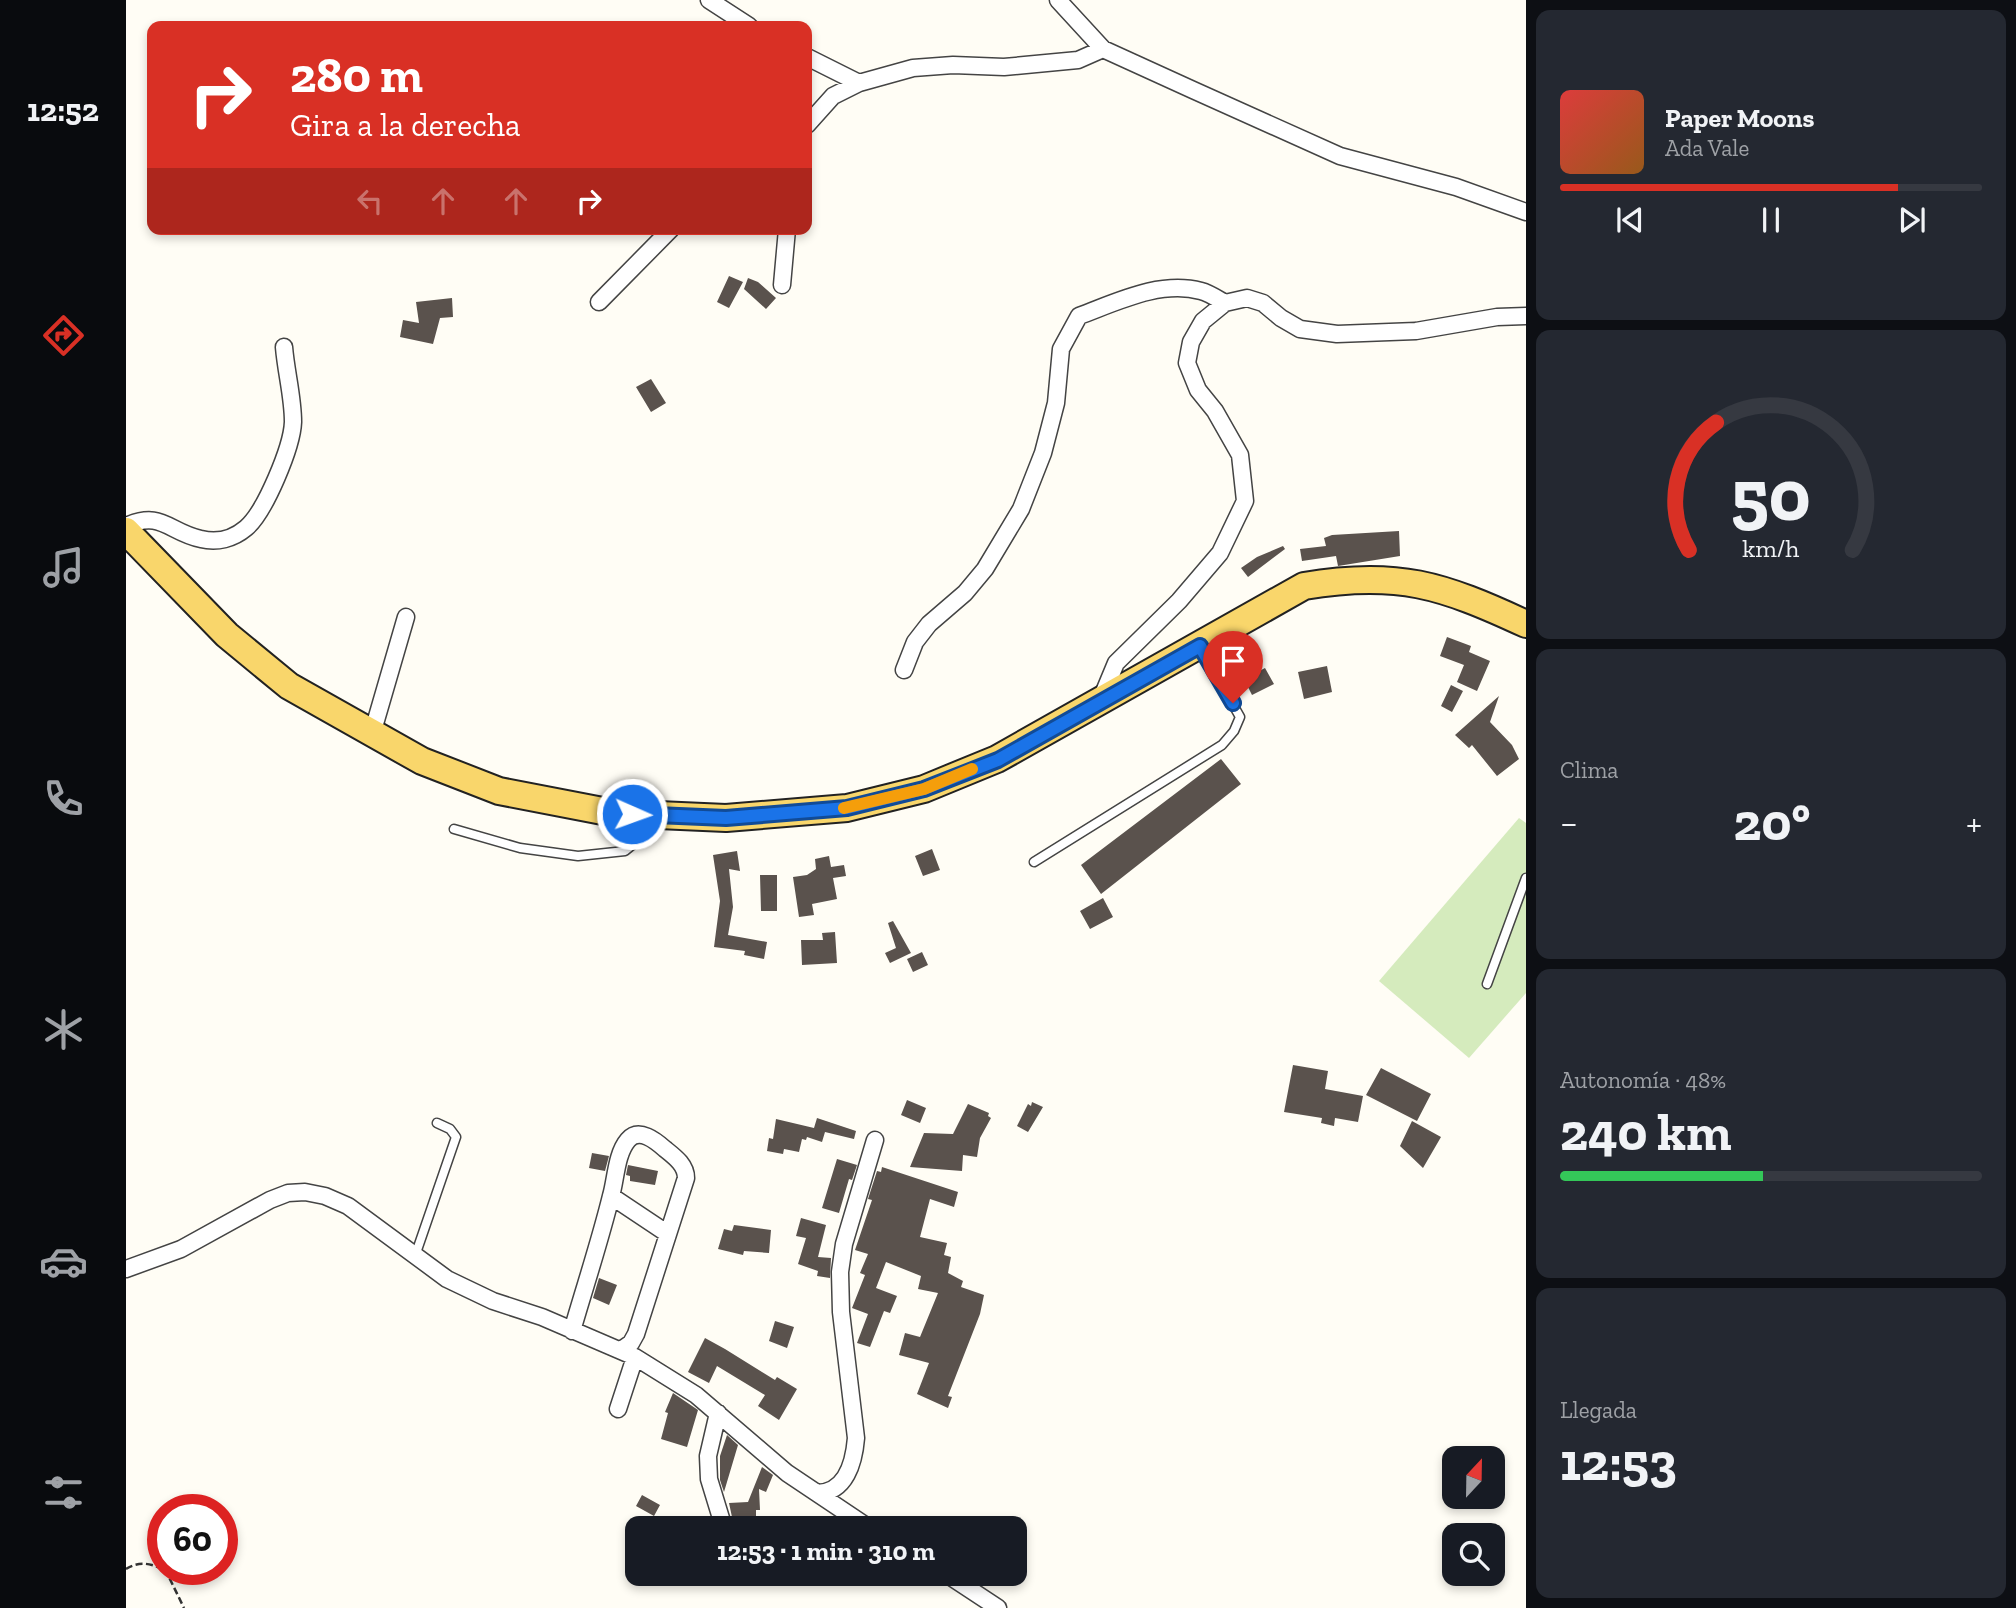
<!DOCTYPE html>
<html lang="es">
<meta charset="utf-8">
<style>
:root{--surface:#171b24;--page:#242831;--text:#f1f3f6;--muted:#9ea1a6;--line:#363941;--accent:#d93025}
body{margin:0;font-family:"Zilla Slab",serif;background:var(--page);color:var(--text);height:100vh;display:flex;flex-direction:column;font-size:26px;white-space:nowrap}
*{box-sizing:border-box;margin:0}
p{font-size:23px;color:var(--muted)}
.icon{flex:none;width:38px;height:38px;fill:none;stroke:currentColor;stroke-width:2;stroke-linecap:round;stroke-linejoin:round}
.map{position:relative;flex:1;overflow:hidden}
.panel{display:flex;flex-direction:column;gap:10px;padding:10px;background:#0d0f14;width:490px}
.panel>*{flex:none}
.banner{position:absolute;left:21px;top:21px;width:665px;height:214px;border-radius:14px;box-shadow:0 4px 10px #0003;background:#d93025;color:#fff;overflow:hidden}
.needle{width:46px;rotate:22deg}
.tools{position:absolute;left:1316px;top:1446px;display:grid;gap:14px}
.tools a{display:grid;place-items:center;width:63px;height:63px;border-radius:14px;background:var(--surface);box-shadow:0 4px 10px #0003;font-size:35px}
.speed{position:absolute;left:21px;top:1494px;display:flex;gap:14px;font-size:35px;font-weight:700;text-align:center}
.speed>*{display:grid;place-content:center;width:91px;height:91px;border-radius:50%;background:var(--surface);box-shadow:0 4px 10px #0003;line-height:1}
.speed .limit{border:10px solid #d22;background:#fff;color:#111}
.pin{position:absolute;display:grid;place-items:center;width:60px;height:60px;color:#fff;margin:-72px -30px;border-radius:50% 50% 50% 0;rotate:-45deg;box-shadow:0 0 7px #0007}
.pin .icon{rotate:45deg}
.me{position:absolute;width:77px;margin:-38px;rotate:92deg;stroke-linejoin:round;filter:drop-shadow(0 0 5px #0008)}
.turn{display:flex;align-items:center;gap:24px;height:147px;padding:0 28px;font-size:32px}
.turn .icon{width:91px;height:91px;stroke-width:2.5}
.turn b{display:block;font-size:49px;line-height:60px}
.lanes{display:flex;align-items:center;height:66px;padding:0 28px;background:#0003;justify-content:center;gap:35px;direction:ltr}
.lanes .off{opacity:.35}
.big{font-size:52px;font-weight:700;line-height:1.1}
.panel .widget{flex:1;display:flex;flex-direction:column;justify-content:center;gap:10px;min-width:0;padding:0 24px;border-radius:14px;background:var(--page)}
.panel .dial{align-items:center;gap:0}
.dial svg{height:182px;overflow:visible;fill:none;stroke:var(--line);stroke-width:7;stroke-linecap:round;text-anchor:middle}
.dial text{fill:var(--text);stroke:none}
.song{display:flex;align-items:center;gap:21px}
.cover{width:84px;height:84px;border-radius:10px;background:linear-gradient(135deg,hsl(0 70% 55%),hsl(30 70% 35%))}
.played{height:7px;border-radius:4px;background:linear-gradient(90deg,var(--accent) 80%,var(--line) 80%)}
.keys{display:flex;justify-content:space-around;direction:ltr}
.heat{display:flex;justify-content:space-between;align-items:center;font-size:38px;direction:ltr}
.charge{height:10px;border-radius:5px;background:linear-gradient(90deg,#34c759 48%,var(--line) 0)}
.trip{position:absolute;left:499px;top:1516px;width:402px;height:70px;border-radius:14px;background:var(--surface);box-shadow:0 4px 10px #0003;font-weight:700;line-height:70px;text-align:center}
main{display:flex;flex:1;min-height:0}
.tab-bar{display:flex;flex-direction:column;width:126px;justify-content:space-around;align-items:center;background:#090b0e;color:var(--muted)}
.tab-bar .icon{width:49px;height:49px}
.tab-bar .current{color:var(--accent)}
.tab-bar b{font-size:32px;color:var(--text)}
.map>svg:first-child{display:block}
.green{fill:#d5ebbd}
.building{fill:#5a524d}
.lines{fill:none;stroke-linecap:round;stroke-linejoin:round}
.lane-casing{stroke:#444;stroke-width:11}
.street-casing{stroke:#444;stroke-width:19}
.primary-casing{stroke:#222;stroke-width:30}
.path{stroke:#333;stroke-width:2.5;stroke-dasharray:7 3.5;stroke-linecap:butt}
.lane{stroke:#fff;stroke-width:8}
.street{stroke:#fff;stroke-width:16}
.primary{stroke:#f9d66b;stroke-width:26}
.route-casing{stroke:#114b97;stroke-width:18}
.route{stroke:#1a73e8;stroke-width:12}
.slow{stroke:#f59e0b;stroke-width:12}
</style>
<main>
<nav class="tab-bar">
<b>12:52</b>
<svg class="icon current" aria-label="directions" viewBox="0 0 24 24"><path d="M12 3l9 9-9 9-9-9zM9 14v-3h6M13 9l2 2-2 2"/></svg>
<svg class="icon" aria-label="music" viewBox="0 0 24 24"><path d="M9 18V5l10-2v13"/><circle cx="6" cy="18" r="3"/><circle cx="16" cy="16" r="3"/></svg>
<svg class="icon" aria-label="phone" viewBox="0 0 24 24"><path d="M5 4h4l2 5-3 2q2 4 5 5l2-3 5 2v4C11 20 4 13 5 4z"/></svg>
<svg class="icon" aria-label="climate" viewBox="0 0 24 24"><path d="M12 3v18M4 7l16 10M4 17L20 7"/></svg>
<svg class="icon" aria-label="car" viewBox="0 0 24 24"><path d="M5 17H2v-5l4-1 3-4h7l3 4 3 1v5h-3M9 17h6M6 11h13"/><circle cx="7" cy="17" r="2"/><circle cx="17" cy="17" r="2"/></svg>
<svg class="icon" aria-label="filters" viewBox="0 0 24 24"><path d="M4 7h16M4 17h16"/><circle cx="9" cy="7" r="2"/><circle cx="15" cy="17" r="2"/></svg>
</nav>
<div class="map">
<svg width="1400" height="1608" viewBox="0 0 1400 1608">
<rect width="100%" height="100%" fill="#fffdf5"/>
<path class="green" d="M 1393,818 L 1400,823 L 1400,993 L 1343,1058 L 1253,981 Z"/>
<path class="building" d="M 603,276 L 617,282 L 603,308 L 591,302 Z
M 622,278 L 632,282 L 650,298 L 640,309 L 618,289 Z
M 326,298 L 327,317 L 314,318 L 307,344 L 274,337 L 277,320 L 293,323 L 290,302 Z
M 525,379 L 540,403 L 525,412 L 510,387 Z
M 1273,531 L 1274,556 L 1212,566 L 1210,556 L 1176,561 L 1174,549 L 1200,546 L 1198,538 L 1206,535 Z
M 1157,546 L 1159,549 L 1122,577 L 1115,568 L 1131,557 Z
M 1321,637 L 1345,646 L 1343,652 L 1364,661 L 1351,691 L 1331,682 L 1338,665 L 1314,656 Z
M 1201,666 L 1206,692 L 1178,699 L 1172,672 Z
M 1139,668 L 1148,684 L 1126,695 L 1118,679 Z
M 1325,685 L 1337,691 L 1326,712 L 1315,706 Z
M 1373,696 L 1364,722 L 1386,745 L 1393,759 L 1371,776 L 1346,745 L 1343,748 L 1329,735 Z
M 1095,759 L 1115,784 L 975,894 L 955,865 Z
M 806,849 L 814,870 L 797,876 L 789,856 Z
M 611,851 L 614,871 L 603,869 L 607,907 L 602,935 L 641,942 L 638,959 L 618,955 L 619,951 L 588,947 L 594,901 L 587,855 Z
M 703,856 L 705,867 L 718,865 L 720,876 L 707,878 L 711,899 L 686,904 L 688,915 L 673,917 L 667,877 L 681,875 L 690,869 L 689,859 Z
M 634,875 L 651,875 L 651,911 L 635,911 Z
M 977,898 L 987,917 L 964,929 L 954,911 Z
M 767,921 L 785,953 L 764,963 L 759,953 L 770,948 L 762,923 Z
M 709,932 L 711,963 L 676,965 L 675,940 L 697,940 L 696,933 Z
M 796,952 L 802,965 L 787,972 L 781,959 Z
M 1167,1065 L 1202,1071 L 1199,1089 L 1237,1096 L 1232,1122 L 1209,1118 L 1208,1126 L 1195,1123 L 1196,1118 L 1158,1112 Z
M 1255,1068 L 1305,1094 L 1291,1121 L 1240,1095 Z
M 781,1100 L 800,1108 L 794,1123 L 775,1115 Z
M 906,1102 L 917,1107 L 902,1132 L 891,1126 L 902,1104 L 905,1106 Z
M 842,1104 L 863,1113 L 862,1116 L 865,1118 L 854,1138 L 851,1157 L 837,1155 L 836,1171 L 784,1167 L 798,1133 L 827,1134 Z
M 691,1118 L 730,1131 L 728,1139 L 699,1132 L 696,1142 L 681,1137 L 680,1140 L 676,1139 L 673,1152 L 658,1149 L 657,1154 L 641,1151 L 643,1138 L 647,1139 L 650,1119 L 688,1128 Z
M 1286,1121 L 1315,1137 L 1297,1168 L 1274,1146 Z
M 466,1153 L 483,1156 L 479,1171 L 463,1168 Z
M 711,1159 L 731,1165 L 726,1180 L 723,1179 L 713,1213 L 696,1208 Z
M 502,1165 L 532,1171 L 529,1185 L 504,1181 L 504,1176 L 500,1175 Z
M 756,1167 L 832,1192 L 828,1207 L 804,1199 L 794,1237 L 821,1243 L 818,1255 L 825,1257 L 822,1273 L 837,1281 L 835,1287 L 858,1295 L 854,1314 L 822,1396 L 826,1397 L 822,1408 L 791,1394 L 803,1363 L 773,1355 L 779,1333 L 794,1337 L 812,1293 L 792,1289 L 795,1276 L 760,1262 L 750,1288 L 771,1296 L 764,1313 L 758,1311 L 744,1347 L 731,1343 L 742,1314 L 726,1308 L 739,1275 L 734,1273 L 742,1254 L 729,1250 L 746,1200 L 742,1199 L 751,1171 L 755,1172 Z
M 675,1218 L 700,1225 L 692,1257 L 705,1258 L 704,1278 L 691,1276 L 692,1271 L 672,1264 L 680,1238 L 670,1236 Z
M 608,1225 L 645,1230 L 643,1253 L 618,1251 L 617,1255 L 592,1249 L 598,1229 L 606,1231 Z
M 473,1278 L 491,1285 L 483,1305 L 467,1298 Z
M 649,1321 L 668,1327 L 661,1348 L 643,1341 Z
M 579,1338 L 599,1349 L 649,1380 L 651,1377 L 671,1389 L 653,1420 L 632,1406 L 639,1395 L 591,1366 L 583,1383 L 562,1372 Z
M 547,1393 L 572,1410 L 561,1447 L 535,1439 L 542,1413 L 539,1412 Z
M 601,1435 L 612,1445 L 598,1492 L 594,1480 L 594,1456 Z
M 636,1467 L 647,1475 L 640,1492 L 633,1489 L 634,1510 L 630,1510 L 630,1516 L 606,1517 L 603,1503 L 622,1502 Z
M 516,1495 L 534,1505 L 528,1516 L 510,1506 Z"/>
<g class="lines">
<g class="lane-casing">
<path id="lane" d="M 328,829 L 394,848 L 452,856 L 499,851 L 536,821
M 908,862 L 1096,745 L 1108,731 L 1114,717 L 1075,648
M 1361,984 L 1400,878
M 289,1256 L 330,1137 L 324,1129 L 311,1123"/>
</g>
<g class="street-casing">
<path id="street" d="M 583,0 L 623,26
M 932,0 L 977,49 L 1067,90 L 1214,156 L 1330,187 L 1400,212
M 681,57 L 733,83
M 681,125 L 707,96 L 733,83 L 787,68 L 827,65 L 878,67 L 952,60 L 977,49
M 656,285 L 661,229
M 473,302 L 545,229
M 0,526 C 36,510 42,532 75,539 C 91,543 107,539 120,528 C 139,512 166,447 167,422 C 167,397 160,372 158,347
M 778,670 L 789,642 L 803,624 L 839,593 L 859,569 L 895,509 L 917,453 L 930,403 L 935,349 L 953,316 C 991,302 1034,280 1075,291 C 1083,293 1092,299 1099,303
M 975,699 L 990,663 L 1053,601 L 1094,553 L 1119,501 L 1114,455 L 1089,411 L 1072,390 L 1061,363 L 1065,342 L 1077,321 L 1099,303 L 1121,298 L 1137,303 L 1155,318 L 1174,329 L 1211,334 L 1290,331 L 1371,317 L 1400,316
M 246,734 L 280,617
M 485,1196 L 542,1234
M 0,1269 L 55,1249 L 144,1200 L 162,1193 L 179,1192 L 199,1196 L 222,1206 L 321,1279 L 367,1301 L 416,1317 L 509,1357 L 570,1395 L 661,1473 L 743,1528
M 446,1331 C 459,1286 474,1241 485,1196 C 490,1179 490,1154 502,1140 C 513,1127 530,1141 539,1149 C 549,1157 560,1165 560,1178 L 510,1334 L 505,1343 L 495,1350
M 492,1409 L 509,1357
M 592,1413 L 582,1456 L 583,1479 L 598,1528
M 691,1493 C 720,1493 728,1462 730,1438 L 715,1312 L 714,1272 L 718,1244 L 749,1140
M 819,1573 L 872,1608"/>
</g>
<g class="primary-casing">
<path id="primary" d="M 0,531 L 101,635 L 163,686 L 296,761 L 373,791 L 487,813 L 600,818 L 721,808 L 798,789 L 871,759 L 1178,586 C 1271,570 1316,585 1400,624"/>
</g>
<path class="path" d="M 0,1569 C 13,1561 23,1563 37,1569
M 38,1570 L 40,1571 L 58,1608"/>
<use href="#lane" class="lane"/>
<use href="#street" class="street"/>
<use href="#primary" class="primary"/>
</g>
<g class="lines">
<g class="route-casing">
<path id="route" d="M 506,814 L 600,818 L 721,808 L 798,789 L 872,760 L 1074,646 L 1107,703"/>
</g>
<use href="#route" class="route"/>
<path class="slow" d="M 718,808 L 798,789 L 846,769"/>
</g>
</svg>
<div class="tools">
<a><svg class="needle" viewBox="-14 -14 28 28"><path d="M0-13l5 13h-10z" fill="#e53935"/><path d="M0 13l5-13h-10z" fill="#9ea1a6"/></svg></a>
<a><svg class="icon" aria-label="search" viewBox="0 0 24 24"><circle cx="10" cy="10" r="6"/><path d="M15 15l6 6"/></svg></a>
</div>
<div class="speed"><div class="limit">60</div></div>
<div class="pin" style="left:1107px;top:703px;background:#d93025"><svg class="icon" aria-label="arrive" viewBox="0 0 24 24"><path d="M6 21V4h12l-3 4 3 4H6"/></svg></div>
<svg class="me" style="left:506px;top:814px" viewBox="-20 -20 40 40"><circle r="17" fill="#1a73e8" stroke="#fff" stroke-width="3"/><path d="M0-11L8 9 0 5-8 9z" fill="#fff"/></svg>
<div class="trip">12:53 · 1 min · 310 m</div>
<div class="banner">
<div class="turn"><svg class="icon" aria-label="right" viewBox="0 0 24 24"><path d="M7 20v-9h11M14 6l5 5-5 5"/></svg><div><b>280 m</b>Gira a la derecha</div></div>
<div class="lanes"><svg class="icon off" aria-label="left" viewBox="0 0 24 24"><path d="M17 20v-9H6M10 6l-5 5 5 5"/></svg><svg class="icon off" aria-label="ahead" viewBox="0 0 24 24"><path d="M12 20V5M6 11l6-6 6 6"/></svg><svg class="icon off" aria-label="ahead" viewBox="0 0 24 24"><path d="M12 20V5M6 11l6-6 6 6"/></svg><svg class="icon" aria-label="right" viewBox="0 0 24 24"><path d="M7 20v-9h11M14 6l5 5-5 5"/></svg></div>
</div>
</div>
<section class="panel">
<div class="widget">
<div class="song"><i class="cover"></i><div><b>Paper Moons</b><p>Ada Vale</p></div></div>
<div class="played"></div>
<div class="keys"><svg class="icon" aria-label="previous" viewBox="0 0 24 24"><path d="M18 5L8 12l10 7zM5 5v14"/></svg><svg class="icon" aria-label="pause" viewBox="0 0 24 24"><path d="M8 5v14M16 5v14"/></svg><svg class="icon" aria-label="next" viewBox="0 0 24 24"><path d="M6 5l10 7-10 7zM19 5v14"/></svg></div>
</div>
<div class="widget dial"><svg viewBox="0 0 100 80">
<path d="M14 69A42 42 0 1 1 86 69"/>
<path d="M14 69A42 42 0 0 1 26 13" stroke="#d93025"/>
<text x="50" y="56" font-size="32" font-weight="700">50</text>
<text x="50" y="72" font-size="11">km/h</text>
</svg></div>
<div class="widget"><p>Clima</p>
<div class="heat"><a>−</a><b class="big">20°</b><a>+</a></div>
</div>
<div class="widget"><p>Autonomía · 48%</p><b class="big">240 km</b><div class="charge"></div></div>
<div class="widget"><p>Llegada</p><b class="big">12:53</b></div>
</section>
</main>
